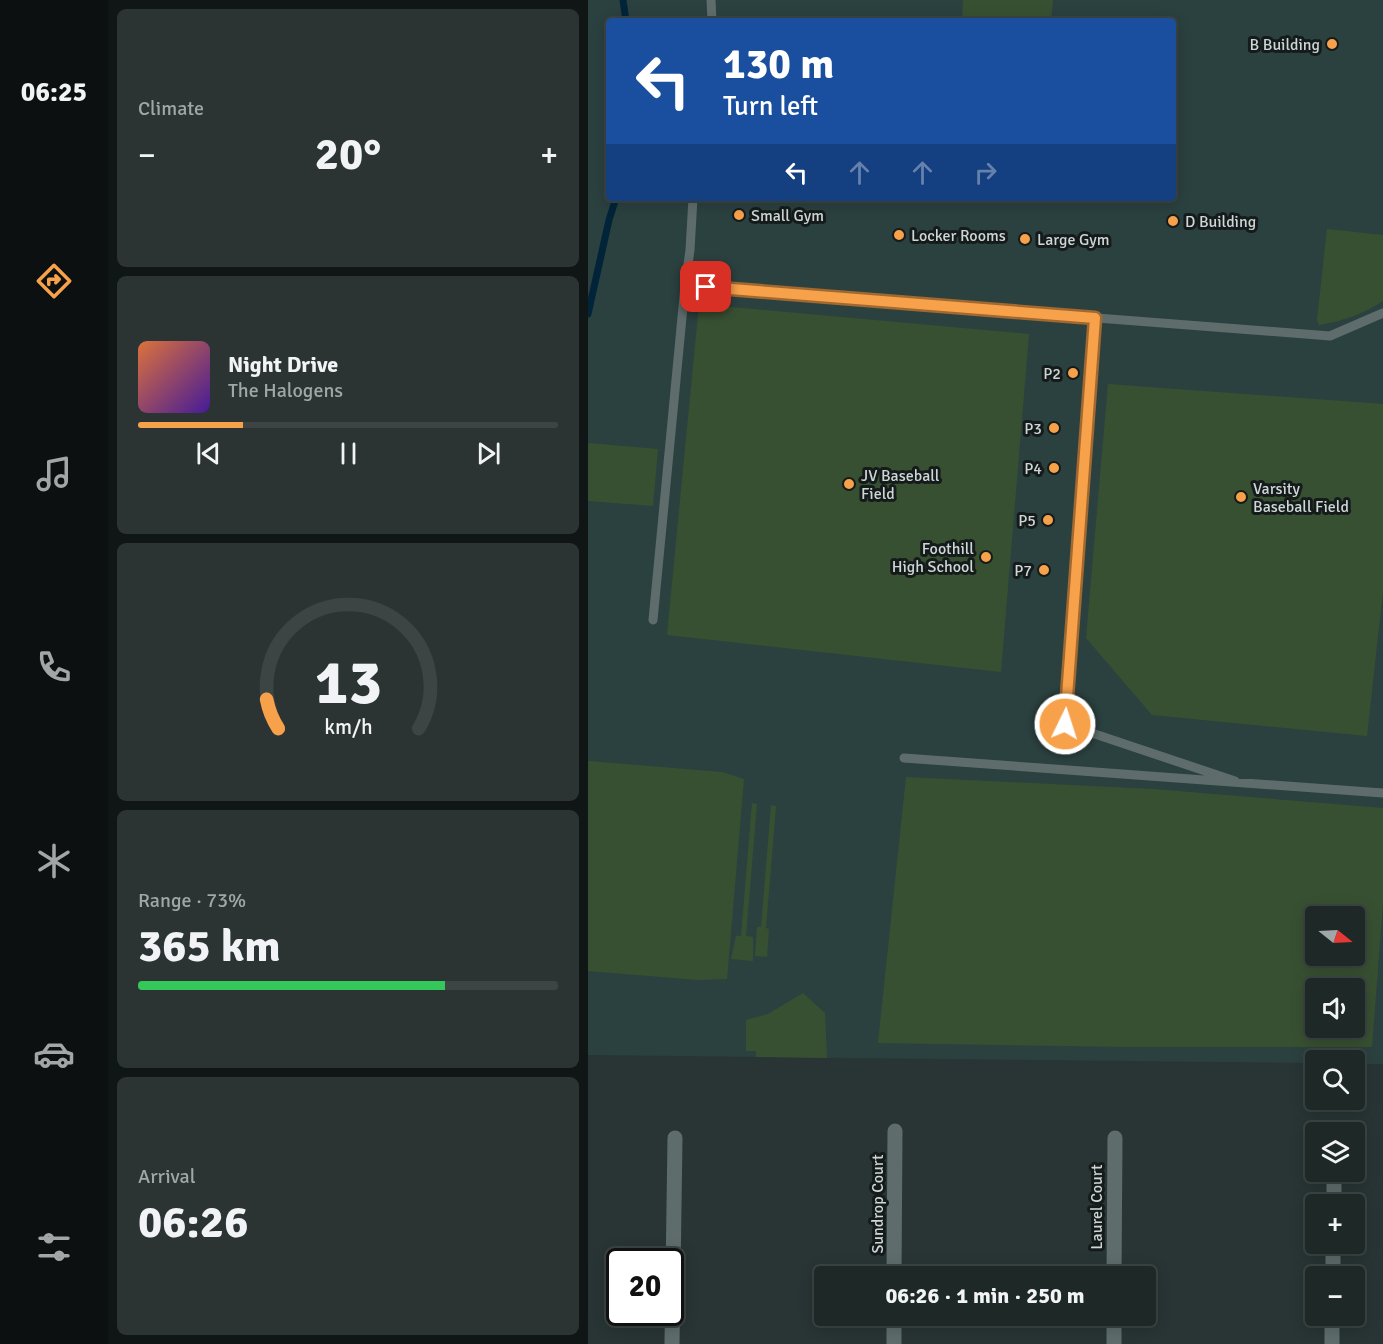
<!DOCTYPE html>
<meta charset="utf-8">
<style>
:root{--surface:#1e2827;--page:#2b3433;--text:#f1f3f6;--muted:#a1a6a7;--line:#3c4444;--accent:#f7a14a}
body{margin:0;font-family:Signika,sans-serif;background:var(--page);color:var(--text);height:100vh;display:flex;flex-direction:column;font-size:22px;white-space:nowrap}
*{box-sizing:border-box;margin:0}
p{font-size:20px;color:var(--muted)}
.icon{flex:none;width:33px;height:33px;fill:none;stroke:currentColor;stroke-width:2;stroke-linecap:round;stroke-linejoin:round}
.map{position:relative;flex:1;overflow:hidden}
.details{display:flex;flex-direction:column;gap:9px;padding:9px;background:#101615;width:480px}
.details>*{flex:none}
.banner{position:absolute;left:18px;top:18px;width:570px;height:183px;border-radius:6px;box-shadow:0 3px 15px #0003,0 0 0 2px var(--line);background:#1a4fa0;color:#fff;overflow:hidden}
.needle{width:39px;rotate:108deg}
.tools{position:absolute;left:717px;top:906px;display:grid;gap:12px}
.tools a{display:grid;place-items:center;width:60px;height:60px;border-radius:6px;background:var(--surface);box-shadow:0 3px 15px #0003,0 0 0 2px var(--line);font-size:30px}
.speed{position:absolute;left:18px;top:1248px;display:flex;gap:12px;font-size:30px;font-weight:700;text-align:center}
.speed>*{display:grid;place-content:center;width:78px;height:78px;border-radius:50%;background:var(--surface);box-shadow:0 3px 15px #0003,0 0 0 2px var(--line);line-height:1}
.speed .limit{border:3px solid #111;border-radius:9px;background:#fff;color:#111}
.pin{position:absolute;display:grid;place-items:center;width:51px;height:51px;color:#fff;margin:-26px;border-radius:12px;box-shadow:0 3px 9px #0006}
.me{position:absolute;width:66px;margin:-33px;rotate:4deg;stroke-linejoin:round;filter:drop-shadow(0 0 4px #0008)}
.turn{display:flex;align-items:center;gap:21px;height:126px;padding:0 18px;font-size:27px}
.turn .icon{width:78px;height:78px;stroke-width:2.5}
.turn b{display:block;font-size:42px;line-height:51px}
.lanes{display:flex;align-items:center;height:57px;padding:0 18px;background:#0003;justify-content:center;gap:30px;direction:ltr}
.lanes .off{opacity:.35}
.big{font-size:45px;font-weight:800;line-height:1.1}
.details .tile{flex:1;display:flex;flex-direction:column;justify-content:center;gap:9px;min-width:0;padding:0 21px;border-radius:9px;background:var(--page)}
.details .dial{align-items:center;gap:0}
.dial svg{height:156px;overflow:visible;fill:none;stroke:var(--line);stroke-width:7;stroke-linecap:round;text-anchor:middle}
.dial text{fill:var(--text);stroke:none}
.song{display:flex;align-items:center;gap:18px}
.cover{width:72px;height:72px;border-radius:9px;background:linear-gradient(135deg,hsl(20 70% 55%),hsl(260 70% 35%))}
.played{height:6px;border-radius:3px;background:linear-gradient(90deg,var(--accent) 25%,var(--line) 25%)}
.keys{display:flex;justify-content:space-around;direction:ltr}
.heat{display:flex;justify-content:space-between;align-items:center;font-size:33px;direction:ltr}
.charge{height:9px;border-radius:4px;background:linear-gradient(90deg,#34c759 73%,var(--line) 0)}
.trip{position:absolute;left:226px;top:1266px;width:342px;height:60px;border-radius:6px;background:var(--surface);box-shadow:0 3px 15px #0003,0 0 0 2px var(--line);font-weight:800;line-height:60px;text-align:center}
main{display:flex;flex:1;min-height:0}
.tab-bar{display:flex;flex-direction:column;width:108px;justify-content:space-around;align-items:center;background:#0c1010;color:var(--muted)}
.tab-bar .icon{width:42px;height:42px}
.tab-bar .selected{color:var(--accent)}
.tab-bar b{font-size:27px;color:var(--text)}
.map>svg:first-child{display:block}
.built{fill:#2b413f;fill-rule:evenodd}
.green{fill:#385032;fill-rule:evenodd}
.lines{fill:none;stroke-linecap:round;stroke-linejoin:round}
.stream{stroke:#022439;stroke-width:7}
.lane{stroke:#5e6d6c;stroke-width:9}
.street{stroke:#5e6d6c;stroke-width:15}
.route-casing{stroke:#a16930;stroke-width:15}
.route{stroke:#f7a14a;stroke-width:10}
.poi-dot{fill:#f7a14a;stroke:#151b1b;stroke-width:2}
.labels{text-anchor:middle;stroke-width:6;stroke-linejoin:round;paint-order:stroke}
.poi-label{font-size:16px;fill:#ced6d6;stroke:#151b1b;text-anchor:end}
.street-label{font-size:16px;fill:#ced6d6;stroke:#151b1b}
</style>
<main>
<nav class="tab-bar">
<b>06:25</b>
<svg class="icon selected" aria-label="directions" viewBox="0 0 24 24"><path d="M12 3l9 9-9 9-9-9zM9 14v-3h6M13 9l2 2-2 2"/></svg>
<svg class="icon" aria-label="music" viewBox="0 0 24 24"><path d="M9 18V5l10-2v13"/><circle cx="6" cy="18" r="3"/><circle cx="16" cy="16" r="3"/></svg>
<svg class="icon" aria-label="phone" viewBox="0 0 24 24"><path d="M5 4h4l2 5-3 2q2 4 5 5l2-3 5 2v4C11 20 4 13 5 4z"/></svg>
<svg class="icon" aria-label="climate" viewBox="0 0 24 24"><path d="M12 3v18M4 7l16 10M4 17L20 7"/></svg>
<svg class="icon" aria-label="car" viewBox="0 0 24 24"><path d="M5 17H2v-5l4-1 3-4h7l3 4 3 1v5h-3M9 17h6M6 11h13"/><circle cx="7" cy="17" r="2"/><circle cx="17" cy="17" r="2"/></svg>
<svg class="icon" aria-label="filters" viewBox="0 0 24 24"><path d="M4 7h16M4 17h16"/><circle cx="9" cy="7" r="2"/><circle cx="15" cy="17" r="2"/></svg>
</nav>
<section class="details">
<div class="tile"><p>Climate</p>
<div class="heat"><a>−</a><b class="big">20°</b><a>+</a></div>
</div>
<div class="tile">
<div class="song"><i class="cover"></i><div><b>Night Drive</b><p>The Halogens</p></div></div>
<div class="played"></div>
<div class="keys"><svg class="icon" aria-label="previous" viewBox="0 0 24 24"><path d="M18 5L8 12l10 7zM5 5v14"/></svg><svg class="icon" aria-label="pause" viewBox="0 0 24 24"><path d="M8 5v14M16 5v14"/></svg><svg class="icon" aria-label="next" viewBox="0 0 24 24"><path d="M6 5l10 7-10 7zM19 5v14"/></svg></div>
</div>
<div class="tile dial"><svg viewBox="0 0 100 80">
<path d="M14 69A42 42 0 1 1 86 69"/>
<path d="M14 69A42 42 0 0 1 8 54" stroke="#f7a14a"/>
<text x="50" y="56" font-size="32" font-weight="700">13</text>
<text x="50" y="72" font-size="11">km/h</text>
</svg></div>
<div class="tile"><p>Range · 73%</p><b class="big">365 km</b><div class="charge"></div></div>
<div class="tile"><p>Arrival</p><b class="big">06:26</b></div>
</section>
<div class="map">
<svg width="795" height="1344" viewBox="0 0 795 1344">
<rect width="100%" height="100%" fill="#283534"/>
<path class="built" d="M 0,0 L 795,0 L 795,1064 L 767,1064 L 766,1060 L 728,1060 L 727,1063 L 0,1055 ZM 21,21 L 585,21 L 585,198 L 21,198 ZM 728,916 L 766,916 L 766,956 L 728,956 ZM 728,988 L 766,988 L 766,1028 L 728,1028 Z"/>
<path class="green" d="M 375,0 L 465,0 L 463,21 L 374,21 Z
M 739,229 L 795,235 L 795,301 C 775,314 755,321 731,325 L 729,320 Z
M 111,304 L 441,334 L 413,672 L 79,635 Z
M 520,384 L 795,404 L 795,591 L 779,736 L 564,715 L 498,638 Z
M 0,443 L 70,449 L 65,506 L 0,501 Z
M 0,761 L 134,772 L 156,779 L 139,979 L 110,980 L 0,971 Z
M 318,777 L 565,789 L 795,808 L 795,903 L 784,1047 L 541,1047 L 290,1043 ZM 728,916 L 766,916 L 766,956 L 728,956 ZM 766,988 L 766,1028 L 728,1028 L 728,988 Z
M 164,803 L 169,804 L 158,936 L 165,937 L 165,961 L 143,959 L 148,936 L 153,936 Z
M 183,805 L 188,806 L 178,928 L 181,929 L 179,957 L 167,956 L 169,927 L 173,927 Z
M 215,993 L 237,1013 L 239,1058 L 168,1057 L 168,1051 L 158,1051 L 158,1020 L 180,1014 Z"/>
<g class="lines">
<path class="stream" d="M 35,0 L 38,21
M 0,314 L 21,220 L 28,198"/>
<path class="lane" d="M 123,0 L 124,21
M 97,286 L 102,250 L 105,198
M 507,318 L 477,724 L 647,781
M 65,620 L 97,286 L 742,336 L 795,313
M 316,758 L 795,793"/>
<path class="street" d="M 746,1204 L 746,1172
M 306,1276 L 307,1131
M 526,1276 L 527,1138
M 745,1276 L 745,1244
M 84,1344 L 87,1138
M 306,1344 L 306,1316
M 526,1344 L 526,1316
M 744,1344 L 744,1316"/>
</g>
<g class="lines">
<g class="route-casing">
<path id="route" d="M 118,287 L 507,318 L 477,724"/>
</g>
<use href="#route" class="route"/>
</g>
<g class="poi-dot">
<circle cx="744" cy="44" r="6"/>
<circle cx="151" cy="215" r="6"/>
<circle cx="585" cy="221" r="6"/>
<circle cx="311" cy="235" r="6"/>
<circle cx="437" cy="239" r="6"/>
<circle cx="485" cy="373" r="6"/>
<circle cx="466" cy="428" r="6"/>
<circle cx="466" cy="468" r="6"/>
<circle cx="261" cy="484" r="6"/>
<circle cx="653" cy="497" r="6"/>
<circle cx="460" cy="520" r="6"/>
<circle cx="398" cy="557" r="6"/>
<circle cx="456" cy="570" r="6"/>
</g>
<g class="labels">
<g class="poi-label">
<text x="732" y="50">B Building</text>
<text x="163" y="221" text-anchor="start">Small Gym</text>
<text x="597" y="227" text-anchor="start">D Building</text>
<text x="323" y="241" text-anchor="start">Locker Rooms</text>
<text x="449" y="245" text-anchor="start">Large Gym</text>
<text x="473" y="379">P2</text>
<text x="454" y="434">P3</text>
<text x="454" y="474">P4</text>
<text x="273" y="481" text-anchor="start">JV Baseball<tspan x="273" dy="18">Field</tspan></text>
<text x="665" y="494" text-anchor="start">Varsity<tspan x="665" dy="18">Baseball Field</tspan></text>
<text x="448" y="526">P5</text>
<text x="386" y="554">Foothill<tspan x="386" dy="18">High School</tspan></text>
<text x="444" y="576">P7</text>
</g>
<g class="street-label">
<text transform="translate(289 1204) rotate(-90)" y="6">Sundrop Court</text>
<text transform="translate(508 1207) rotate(-90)" y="6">Laurel Court</text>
</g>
</g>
</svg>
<div class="tools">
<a><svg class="needle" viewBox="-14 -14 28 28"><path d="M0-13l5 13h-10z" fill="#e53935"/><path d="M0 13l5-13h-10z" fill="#a1a6a7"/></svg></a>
<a><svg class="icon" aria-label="sound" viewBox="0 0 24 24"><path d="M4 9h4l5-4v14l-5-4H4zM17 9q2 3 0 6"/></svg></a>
<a><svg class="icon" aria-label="search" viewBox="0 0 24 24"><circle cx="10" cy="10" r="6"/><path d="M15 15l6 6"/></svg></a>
<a><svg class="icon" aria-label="layers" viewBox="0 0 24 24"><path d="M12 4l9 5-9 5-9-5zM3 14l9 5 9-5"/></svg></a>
<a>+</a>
<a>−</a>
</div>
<div class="speed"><div class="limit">20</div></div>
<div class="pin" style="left:118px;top:287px;background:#d93025"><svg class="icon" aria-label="arrive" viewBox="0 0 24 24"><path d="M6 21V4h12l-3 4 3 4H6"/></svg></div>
<svg class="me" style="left:477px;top:724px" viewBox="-20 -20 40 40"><circle r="17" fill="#f7a14a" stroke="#fff" stroke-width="3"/><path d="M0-11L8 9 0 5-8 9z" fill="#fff"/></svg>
<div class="trip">06:26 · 1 min · 250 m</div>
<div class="banner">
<div class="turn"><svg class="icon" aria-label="left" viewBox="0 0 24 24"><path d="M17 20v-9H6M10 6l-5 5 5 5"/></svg><div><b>130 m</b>Turn left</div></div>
<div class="lanes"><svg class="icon" aria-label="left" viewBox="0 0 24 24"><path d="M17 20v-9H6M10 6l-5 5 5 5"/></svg><svg class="icon off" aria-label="ahead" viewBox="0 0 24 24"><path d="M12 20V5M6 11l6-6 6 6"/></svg><svg class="icon off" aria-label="ahead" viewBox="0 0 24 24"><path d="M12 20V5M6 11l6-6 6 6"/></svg><svg class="icon off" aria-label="right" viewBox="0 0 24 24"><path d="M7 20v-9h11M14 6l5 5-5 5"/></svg></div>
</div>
</div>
</main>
